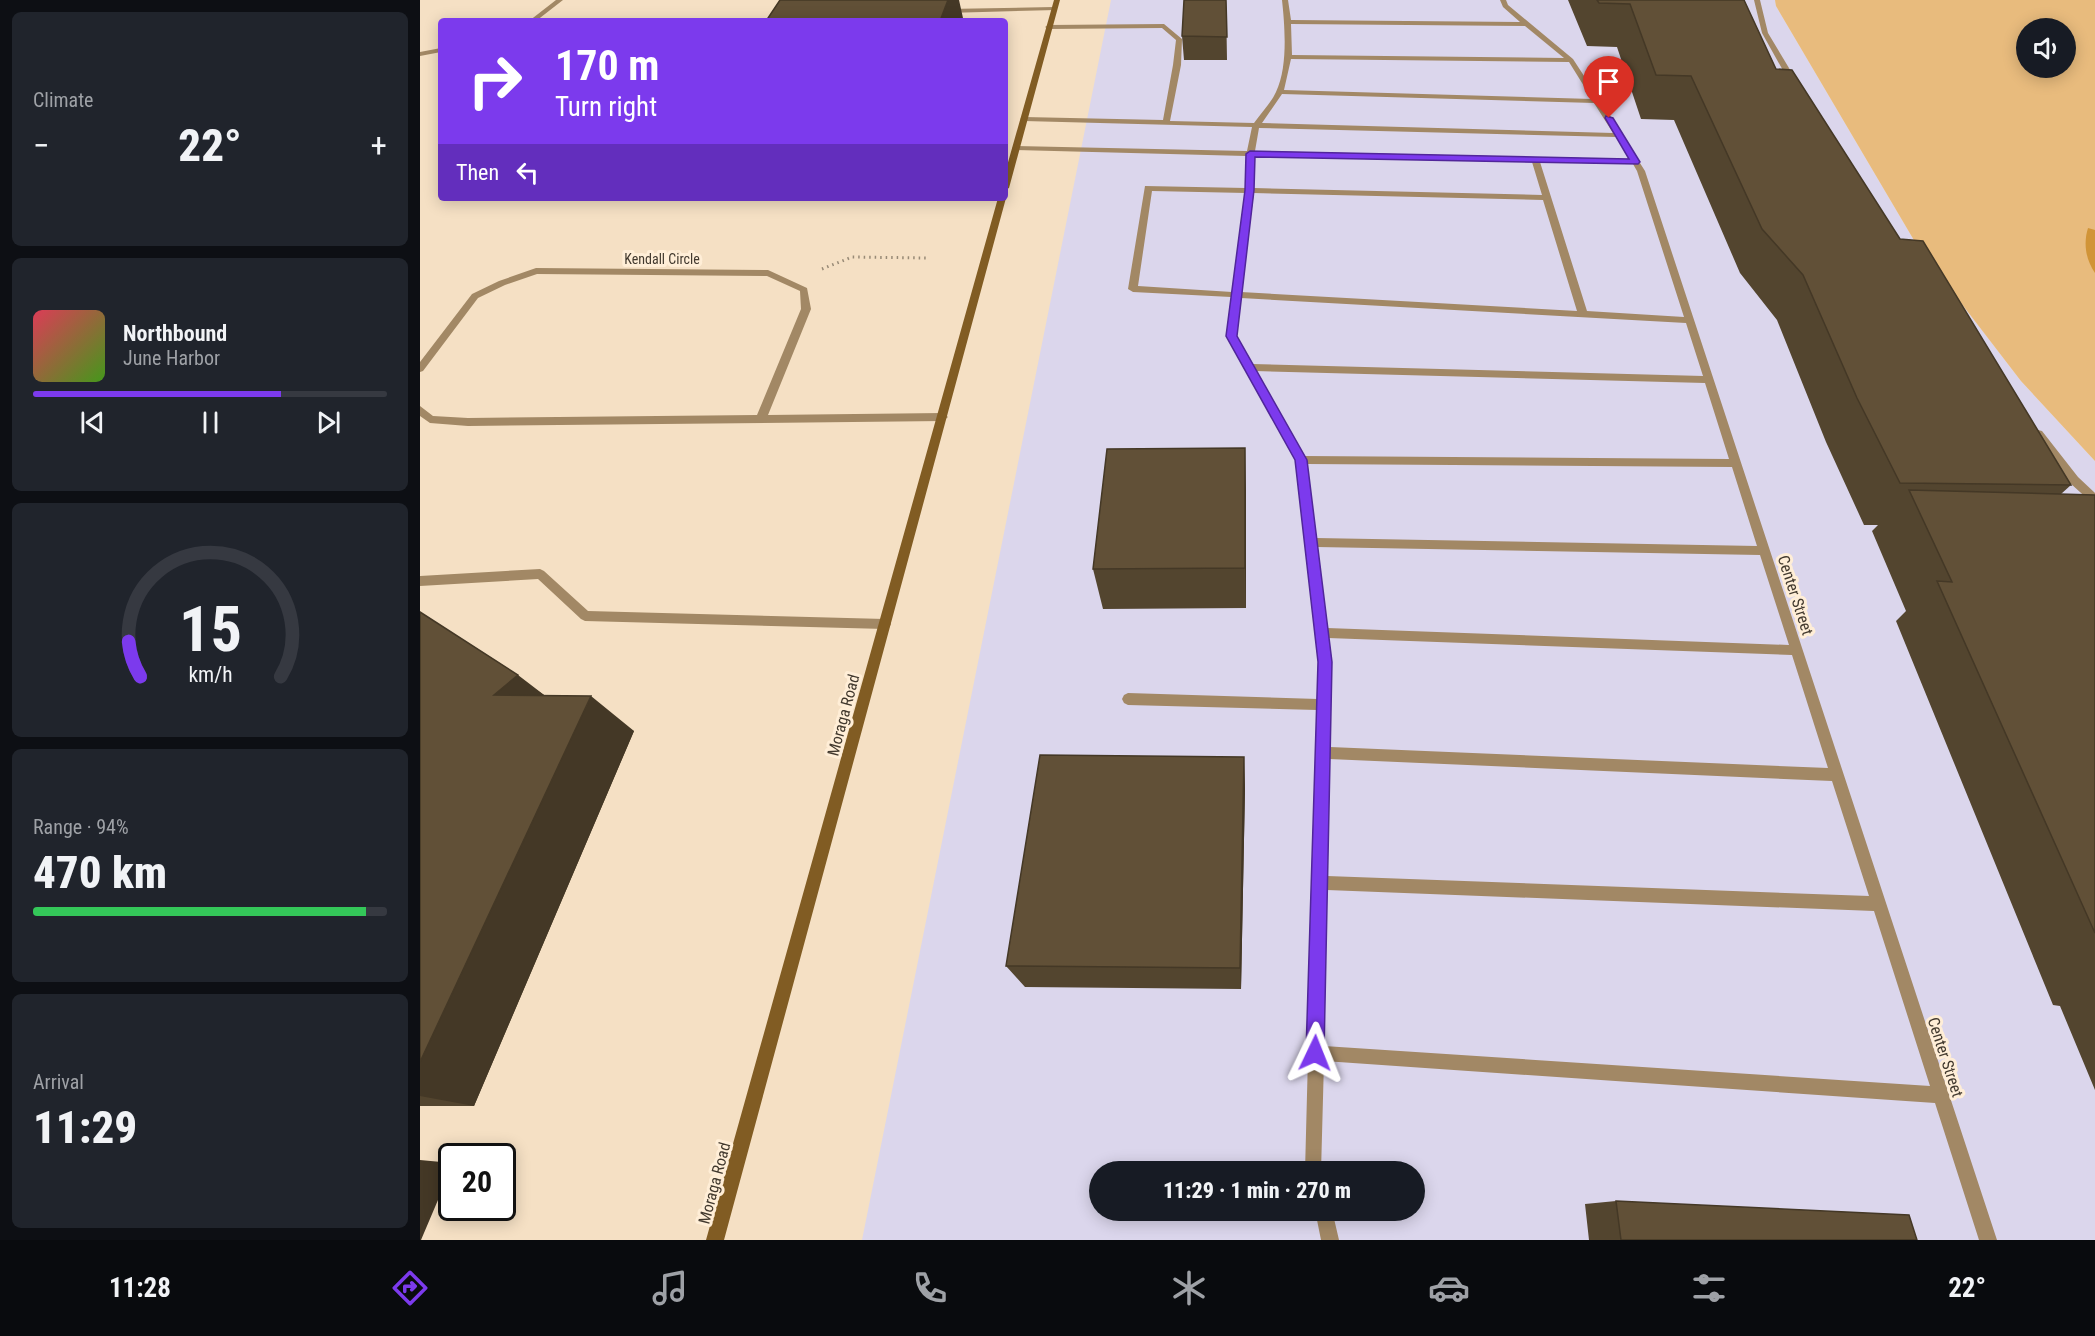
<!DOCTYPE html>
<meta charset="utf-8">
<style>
:root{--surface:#171b24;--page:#20242c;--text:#f1f3f6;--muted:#9ea1a6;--line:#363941;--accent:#7c3aed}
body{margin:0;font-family:"Roboto Condensed",sans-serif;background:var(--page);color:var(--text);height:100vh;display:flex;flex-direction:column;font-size:22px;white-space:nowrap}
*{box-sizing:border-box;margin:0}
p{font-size:20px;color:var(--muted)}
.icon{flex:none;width:33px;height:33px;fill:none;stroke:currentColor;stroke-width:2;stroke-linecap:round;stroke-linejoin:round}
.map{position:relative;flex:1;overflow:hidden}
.side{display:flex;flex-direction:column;gap:12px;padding:12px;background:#0d0f14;width:420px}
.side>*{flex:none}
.banner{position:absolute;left:18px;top:18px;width:570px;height:183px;border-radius:6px;box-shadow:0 3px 15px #0003;background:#7c3aed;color:#fff;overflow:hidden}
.tools{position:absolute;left:1596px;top:18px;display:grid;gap:12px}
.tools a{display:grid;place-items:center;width:60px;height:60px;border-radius:50%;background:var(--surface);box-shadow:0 3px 15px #0003;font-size:30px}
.speed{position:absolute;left:18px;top:1143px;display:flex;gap:12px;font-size:30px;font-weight:700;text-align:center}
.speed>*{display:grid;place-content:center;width:78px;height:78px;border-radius:50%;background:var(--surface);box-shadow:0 3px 15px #0003;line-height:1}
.speed .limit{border:3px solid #111;border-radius:9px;background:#fff;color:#111}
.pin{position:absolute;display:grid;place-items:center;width:51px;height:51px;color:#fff;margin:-62px -26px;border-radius:50% 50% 50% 0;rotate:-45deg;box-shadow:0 0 6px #0007}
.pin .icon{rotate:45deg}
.me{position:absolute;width:66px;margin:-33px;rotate:2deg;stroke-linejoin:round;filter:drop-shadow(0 0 4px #0008)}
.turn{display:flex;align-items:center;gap:21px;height:126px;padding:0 18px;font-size:27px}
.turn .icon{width:78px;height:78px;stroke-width:2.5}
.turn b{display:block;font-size:42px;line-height:51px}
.then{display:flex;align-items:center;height:57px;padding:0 18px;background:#0003;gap:12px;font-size:22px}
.big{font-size:45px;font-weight:800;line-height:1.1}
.side .tile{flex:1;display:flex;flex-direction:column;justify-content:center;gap:9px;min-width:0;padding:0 21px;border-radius:9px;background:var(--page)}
.side .dial{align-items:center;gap:0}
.dial svg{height:156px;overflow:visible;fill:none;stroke:var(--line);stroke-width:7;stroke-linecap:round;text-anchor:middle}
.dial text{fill:var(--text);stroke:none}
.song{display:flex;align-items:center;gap:18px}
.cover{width:72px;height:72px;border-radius:9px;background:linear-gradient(135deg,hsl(350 70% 55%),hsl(100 70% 35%))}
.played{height:6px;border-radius:3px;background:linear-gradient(90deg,var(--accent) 70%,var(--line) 70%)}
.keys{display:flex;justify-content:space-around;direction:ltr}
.heat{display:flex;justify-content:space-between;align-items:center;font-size:33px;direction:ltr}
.charge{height:9px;border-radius:4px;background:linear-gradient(90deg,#34c759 94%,var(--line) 0)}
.trip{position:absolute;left:669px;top:1161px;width:336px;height:60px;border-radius:30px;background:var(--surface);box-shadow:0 3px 15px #0003;font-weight:800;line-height:60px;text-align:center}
.menu{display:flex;height:96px;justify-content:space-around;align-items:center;background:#090b0e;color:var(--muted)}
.menu .icon{width:42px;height:42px}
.menu .active{color:var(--accent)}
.menu b{font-size:27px;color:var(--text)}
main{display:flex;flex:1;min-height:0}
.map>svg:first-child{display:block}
.commercial{fill:#dbd6ec;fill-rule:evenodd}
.green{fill:#e8bb7d;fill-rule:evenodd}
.forest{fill:#d19437}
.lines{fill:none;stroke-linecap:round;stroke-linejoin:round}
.path{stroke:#988a76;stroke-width:3;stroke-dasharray:1.5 4;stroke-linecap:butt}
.service{fill:#a28865;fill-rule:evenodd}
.minor{fill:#a28865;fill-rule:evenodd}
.secondary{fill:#815c23;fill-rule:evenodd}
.wall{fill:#53452f}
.shaded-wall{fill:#443826}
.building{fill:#615037;stroke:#443826;stroke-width:1.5}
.route{fill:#7c3aed;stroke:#51269a;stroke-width:1.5}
.labels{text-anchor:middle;stroke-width:6;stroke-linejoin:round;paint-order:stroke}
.far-street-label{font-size:14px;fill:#42392e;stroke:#ffeed7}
.street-label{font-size:16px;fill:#42392e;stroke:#ffeed7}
</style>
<main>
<section class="side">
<div class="tile"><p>Climate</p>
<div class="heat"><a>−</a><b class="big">22°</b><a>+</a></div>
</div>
<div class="tile">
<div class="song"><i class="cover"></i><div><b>Northbound</b><p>June Harbor</p></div></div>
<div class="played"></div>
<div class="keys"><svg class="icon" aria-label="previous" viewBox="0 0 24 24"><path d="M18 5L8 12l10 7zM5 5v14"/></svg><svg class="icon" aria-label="pause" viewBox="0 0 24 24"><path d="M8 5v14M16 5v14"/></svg><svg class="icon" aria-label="next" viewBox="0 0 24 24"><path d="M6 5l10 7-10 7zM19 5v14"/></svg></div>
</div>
<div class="tile dial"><svg viewBox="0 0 100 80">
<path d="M14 69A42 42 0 1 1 86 69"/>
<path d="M14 69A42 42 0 0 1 8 51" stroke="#7c3aed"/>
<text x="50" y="56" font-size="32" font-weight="700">15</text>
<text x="50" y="72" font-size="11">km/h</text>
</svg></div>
<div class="tile"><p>Range · 94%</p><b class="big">470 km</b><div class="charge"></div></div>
<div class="tile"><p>Arrival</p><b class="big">11:29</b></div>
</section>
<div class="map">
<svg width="1675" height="1240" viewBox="0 0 1675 1240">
<rect width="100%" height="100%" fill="#f5e0c4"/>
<path class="commercial" d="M 691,0 L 1355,0 L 1356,6 L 1498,247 L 1601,381 L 1675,461 L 1675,1240 L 442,1240 ZM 680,1172 L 994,1172 L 994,1210 L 680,1210 Z"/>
<path class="green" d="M 1355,0 L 1675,0 L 1675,461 L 1601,381 L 1498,247 L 1356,6 ZM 1606,28 L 1646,28 L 1646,68 L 1606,68 Z"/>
<path class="forest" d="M 1668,228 L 1675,230 L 1675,273 C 1666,260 1663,244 1668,228 Z"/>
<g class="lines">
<path class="path" d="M 402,269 L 432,257 L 507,258"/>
<path class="service" d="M 862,0 L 868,0 L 871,20 L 1100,22 L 1083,7 L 1080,0 L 1086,0 L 1088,5 L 1153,59 L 1179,99 L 1183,101 L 1182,103 L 1225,171 L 1577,1240 L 1559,1240 L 1515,1103 L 904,1061 L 901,1172 L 885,1172 L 897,710 L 708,705 L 704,703 L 702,699 L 704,695 L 708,693 L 898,699 L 899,662 L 876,460 L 806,336 L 811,297 L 713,292 L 708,289 L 725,186 L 826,188 L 826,156 L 596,150 L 592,148 L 596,146 L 827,151 L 832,127 L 604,121 L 600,119 L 604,117 L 743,120 L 753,65 L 756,40 L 742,28 L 628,29 L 625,27 L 628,25 L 744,24 L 762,39 L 761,65 L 750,121 L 834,123 C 841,113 851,103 856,92 C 868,67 865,27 862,0 ZM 871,24 L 1105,26 L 1144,58 L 872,55 ZM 871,59 L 1149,62 L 1172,99 L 864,90 ZM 862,94 L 1174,103 L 1193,133 L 842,123 ZM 839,128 L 1196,137 L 1210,159 L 835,151 ZM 834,156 L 1112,162 L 1122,195 L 834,188 ZM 1120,162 L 1213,164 L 1217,171 L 1264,317 L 1167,311 ZM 732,191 L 826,193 L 812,292 L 718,286 ZM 834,193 L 1123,200 L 1157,311 L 821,292 ZM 821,298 L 1266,323 L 1283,376 L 832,364 L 816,336 ZM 835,371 L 1285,383 L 1309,459 L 884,456 ZM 887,464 L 1312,467 L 1337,546 L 896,538 ZM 897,547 L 1340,555 L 1369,645 L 907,628 ZM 908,638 L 1372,655 L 1408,768 L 910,747 L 911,662 ZM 909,759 L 1412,781 L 1449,896 L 907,876 ZM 907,890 L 1454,911 L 1510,1086 L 904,1046 Z
M 1334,0 L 1340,0 L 1348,33 L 1378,83 L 1377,85 L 1370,83 L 1342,33 Z
M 634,7 L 636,8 L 636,10 L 527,13 L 524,11 L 527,9 Z
M 1618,430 L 1622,431 L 1658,477 L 1675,493 L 1675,503 L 1671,502 L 1650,483 L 1614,437 L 1613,434 Z
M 120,569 L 124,571 L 168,611 L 465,619 L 469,620 L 471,624 L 469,628 L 465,629 L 165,621 L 161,619 L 118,579 L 0,586 L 0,576 Z
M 895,1210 L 912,1210 L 919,1240 L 901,1240 Z"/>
<path class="minor" d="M 136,0 L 143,0 L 116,21 L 109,21 Z
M 21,48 L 21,52 L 0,56 L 0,52 Z
M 116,268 L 348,270 L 387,288 L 391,309 L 348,415 L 523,413 L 528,417 L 523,421 L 48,426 L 10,423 L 0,416 L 0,406 L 13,416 L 48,418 L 337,415 L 381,309 L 380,291 L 347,276 L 117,274 L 85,285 L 58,298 L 3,371 L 0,372 L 0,362 L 52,294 L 79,281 Z"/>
<path class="secondary" d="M 634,0 L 640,0 L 589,188 L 585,190 L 585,173 Z
M 585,196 L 586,198 L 304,1240 L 286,1240 L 578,198 L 585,198 Z"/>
</g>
<path class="wall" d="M 806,0 L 807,60 L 764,60 L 762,36 Z
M 1148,0 L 1324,0 L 1356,69 L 1480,239 L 1651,485 L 1641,494 L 1675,495 L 1675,1090 L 1640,1006 L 1633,1005 L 1476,621 L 1486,611 L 1452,531 L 1458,525 L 1444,525 L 1406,442 L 1357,320 L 1320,273 L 1254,120 L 1221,119 L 1197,47 L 1167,46 Z
M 826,491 L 826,608 L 683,609 L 673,569 Z
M 0,612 L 124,695 L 214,731 L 54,1106 L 0,1106 Z
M 824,757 L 825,789 L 821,989 L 605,987 L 586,966 Z
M 1196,1201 L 1497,1240 L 1169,1240 L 1165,1204 Z"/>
<path class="shaded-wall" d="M 528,0 L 539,0 L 543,18 L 542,21 L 520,21 Z
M 825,448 L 826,491 L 826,608 L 825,568 Z
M 98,675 L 145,711 L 74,695 Z
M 171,696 L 214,731 L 54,1106 L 0,1096 L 0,1062 Z
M 824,757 L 825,789 L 821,989 L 820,968 Z
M 0,1160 L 32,1163 L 32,1167 L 1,1240 L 0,1240 Z"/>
<path class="building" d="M 360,0 L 528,0 L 520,21 L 346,21 Z
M 764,0 L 806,0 L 807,37 L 762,36 Z
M 1177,0 L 1324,0 L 1356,69 L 1372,70 L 1480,239 L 1503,241 L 1651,485 L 1480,483 L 1437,398 L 1383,275 L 1342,229 L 1271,76 L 1236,75 L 1210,4 L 1179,3 Z
M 825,448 L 825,568 L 673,569 L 687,449 Z
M 1489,490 L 1675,495 L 1675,933 L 1517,581 L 1532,582 Z
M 0,612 L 98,675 L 74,695 L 171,696 L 0,1062 Z
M 620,755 L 824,757 L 820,968 L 586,966 Z
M 1196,1201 L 1489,1215 L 1497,1240 L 1201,1240 Z"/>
<path class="route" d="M 1186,116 L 1193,118 L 1220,162 L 1218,164 L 835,157 L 834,190 L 817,336 L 887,460 L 912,662 L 904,1053 L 901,1060 L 895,1062 L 888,1060 L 886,1053 L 898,662 L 875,460 L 806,336 L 825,190 L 826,154 L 830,151 L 1209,159 L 1185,118 Z"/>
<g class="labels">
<g class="far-street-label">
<text x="242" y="264">Kendall Circle</text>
</g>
<g class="street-label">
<text transform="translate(1376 595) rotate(72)" y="6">Center Street</text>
<text transform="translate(423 715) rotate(-75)" y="6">Moraga Road</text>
<text transform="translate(1526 1057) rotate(72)" y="6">Center Street</text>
<text transform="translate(294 1183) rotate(-75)" y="6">Moraga Road</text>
</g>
</g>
</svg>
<div class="tools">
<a><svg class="icon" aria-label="sound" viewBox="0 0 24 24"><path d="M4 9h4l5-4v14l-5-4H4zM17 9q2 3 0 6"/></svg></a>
</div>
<div class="speed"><div class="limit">20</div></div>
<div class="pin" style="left:1189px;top:118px;background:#d93025"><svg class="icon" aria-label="arrive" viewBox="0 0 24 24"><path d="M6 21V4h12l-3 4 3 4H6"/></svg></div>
<svg class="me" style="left:895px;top:1053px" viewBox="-20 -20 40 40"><path d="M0-17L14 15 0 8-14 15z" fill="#7c3aed" stroke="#fff" stroke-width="4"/></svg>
<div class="trip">11:29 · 1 min · 270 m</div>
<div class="banner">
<div class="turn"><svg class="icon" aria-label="right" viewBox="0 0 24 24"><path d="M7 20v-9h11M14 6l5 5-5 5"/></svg><div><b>170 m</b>Turn right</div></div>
<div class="then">Then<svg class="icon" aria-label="left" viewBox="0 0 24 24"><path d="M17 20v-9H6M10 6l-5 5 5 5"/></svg></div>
</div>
</div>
</main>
<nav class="menu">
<b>11:28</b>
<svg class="icon active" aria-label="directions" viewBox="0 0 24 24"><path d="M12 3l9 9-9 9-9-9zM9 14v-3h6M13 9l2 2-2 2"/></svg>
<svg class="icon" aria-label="music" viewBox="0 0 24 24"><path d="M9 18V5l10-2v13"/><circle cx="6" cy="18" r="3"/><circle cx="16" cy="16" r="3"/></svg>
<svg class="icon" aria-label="phone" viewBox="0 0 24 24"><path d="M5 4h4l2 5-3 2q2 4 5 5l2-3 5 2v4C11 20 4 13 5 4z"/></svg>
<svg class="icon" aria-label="climate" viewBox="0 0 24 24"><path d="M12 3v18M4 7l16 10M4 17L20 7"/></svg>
<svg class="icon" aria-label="car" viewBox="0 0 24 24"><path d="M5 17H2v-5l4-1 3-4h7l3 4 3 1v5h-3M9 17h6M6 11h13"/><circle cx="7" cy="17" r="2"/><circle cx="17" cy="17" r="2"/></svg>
<svg class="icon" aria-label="filters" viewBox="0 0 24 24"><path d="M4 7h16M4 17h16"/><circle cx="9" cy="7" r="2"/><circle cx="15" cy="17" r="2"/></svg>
<b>22°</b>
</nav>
